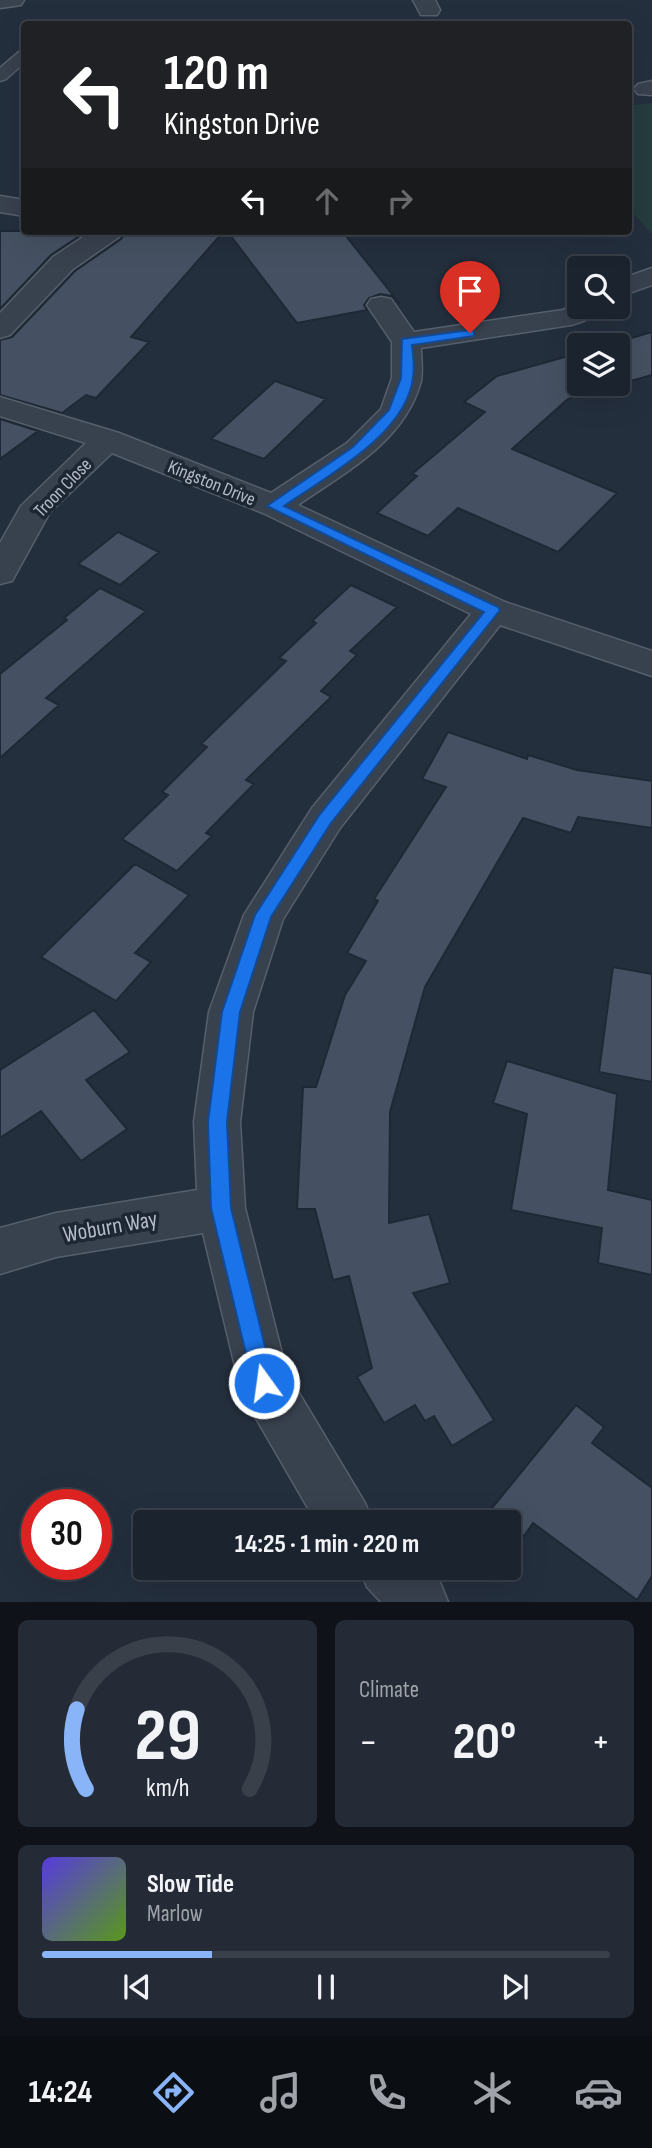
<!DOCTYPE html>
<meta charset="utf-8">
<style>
:root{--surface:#1b232e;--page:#242b36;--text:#f1f3f6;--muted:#a0a4aa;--line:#39404a;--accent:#8ab4f8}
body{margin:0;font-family:"Sofia Sans Condensed",sans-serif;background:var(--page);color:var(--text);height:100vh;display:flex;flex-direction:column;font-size:26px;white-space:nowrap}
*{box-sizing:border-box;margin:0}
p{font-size:23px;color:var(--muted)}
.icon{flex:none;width:38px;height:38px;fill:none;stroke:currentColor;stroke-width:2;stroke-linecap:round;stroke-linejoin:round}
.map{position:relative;height:1602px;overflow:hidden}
.sheet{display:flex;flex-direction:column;gap:18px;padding:18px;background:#0f1319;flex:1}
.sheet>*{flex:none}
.top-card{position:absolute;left:21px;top:21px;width:611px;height:214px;border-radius:7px;box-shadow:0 7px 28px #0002,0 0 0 2px var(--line);background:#202124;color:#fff;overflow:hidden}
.buttons{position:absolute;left:567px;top:256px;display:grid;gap:14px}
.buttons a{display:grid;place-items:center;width:63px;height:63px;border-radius:7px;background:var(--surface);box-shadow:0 7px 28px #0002,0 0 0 2px var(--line);font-size:35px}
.speed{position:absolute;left:21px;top:1489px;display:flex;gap:14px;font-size:35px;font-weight:700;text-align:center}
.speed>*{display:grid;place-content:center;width:91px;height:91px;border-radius:50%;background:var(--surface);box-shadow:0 7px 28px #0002,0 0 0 2px var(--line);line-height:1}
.speed .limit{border:10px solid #d22;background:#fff;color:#111}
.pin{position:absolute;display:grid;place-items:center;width:60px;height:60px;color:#fff;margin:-72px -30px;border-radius:50% 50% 50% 0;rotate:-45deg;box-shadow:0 0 7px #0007}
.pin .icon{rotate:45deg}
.me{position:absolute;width:77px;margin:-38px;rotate:346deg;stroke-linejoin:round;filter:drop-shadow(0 0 5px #0008)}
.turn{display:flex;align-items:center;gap:24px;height:147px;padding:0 28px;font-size:32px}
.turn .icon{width:91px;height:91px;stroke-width:2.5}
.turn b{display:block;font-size:49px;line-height:60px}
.lanes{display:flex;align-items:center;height:66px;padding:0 28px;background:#0003;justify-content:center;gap:35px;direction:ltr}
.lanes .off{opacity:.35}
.big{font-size:52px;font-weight:700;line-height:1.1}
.sheet .tile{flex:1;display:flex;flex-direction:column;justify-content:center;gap:10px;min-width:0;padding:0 24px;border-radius:10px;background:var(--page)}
.sheet .dial{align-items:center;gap:0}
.dial svg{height:182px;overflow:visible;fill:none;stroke:var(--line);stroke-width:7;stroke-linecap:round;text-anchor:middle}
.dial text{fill:var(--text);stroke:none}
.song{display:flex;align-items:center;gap:21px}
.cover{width:84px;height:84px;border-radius:10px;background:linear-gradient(135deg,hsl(250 70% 55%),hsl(90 70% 35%))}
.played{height:7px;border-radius:4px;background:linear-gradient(90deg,var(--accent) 30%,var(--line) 30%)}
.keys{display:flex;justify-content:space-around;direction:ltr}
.heat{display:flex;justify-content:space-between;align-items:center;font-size:38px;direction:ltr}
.sheet .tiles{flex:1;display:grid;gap:18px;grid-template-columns:1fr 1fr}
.tile:last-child{grid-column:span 2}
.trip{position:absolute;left:133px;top:1510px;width:388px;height:70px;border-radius:7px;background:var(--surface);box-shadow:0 7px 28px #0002,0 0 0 2px var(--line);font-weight:700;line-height:70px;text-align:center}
.tab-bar{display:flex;height:112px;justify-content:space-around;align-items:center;background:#0b0e12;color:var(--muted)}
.tab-bar .icon{width:49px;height:49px}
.tab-bar .active{color:var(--accent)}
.tab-bar b{font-size:32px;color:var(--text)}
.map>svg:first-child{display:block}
.green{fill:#263c3f}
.building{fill:#455162;stroke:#1f2835;stroke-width:2}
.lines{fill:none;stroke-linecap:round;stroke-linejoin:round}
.lane-casing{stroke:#565f6c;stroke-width:3}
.street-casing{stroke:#565f6c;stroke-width:3}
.lane{fill:#38414e;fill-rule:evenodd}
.street{fill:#38414e;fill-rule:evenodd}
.route{fill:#1a73e8;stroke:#114b97;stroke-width:2}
.labels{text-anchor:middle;stroke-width:7;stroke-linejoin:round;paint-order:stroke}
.street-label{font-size:19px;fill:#b4bcc9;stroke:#1d2633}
.near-street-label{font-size:23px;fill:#b4bcc9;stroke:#1d2633}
</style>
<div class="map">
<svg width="652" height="1602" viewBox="0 0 652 1602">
<rect width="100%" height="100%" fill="#242f3e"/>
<path class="green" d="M 652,103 L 652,234 L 628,207 L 628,106 Z"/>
<path class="building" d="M 0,231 L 87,231 L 51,255 L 0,309 Z
M 126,231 L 224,231 L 131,337 L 149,342 L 96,398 L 86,395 L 62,413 L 0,395 L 0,340 L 12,337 L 75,271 L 121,239 Z
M 227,231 L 342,231 L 400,304 L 392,296 L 380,294 L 369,298 L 364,305 L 367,310 L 297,323 Z
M 652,332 L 652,375 L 568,399 L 512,449 L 617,493 L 558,552 L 458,508 L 428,536 L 377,513 L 417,476 L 412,474 L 485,412 L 464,402 L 497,376 L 579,353 L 579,383 L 618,383 L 618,345 L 608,345 Z
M 275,381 L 326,399 L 264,459 L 211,439 Z
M 0,419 L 38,431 L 0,459 Z
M 118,532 L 159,552 L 120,585 L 78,564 Z
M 351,585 L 397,607 L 350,651 L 357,655 L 321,691 L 331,697 L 246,780 L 254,784 L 206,833 L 212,836 L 177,871 L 122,839 L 168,795 L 162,792 L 207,747 L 201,744 L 286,661 L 279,658 L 316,623 L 312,621 Z
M 100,588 L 146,611 L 46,698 L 59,705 L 0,758 L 0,674 L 67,620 L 64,618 Z
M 448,732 L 527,759 L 528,755 L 577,770 L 652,781 L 652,828 L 578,817 L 571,833 L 523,818 L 425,987 L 390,1112 L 389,1223 L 429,1214 L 450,1283 L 413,1293 L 494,1420 L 452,1446 L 434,1416 L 425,1421 L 415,1405 L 384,1423 L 357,1377 L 372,1368 L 349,1276 L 333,1280 L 315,1209 L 297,1209 L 303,1087 L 316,1087 L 345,995 L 366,961 L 347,953 L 378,901 L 374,899 L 446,787 L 422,779 Z
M 135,864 L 189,895 L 135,953 L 151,962 L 116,1001 L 41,957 Z
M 613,967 L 652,974 L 652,1082 L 599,1072 Z
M 94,1010 L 130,1052 L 86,1080 L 127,1129 L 81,1161 L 41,1111 L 0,1138 L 0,1070 Z
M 507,1061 L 617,1094 L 608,1190 L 652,1200 L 652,1275 L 598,1263 L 602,1228 L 511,1210 L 527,1114 L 493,1103 Z
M 576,1405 L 604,1427 L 592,1443 L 652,1488 L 652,1576 L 637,1600 L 533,1523 L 524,1536 L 492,1508 Z"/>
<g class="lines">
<g class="lane-casing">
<path id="lane" d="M 24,50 L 24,63 L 6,79 L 0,81 L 0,68 L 19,52 Z"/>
</g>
<g class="street-casing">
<path id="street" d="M 0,0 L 24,0 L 21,5 L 0,8 Z
M 413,0 L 435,0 L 440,10 L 437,15 L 421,15 Z
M 652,81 L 652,95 L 638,94 L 634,89 L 638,84 Z
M 0,196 L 24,200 L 24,216 L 0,212 Z
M 92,231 L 123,231 L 119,237 L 73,269 L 10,335 L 0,338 L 0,313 L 53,257 Z
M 586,259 L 596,261 L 600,268 L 579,268 L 577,274 L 572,267 L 576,261 Z
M 652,268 L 652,285 L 618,297 L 618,280 Z
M 381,297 L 391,299 L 414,332 L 563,310 L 579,300 L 579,306 L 603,306 C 596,317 583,322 571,325 L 421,348 C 421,359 423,371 421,381 C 405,441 346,472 298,505 L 505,602 L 652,651 L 652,676 L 500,625 L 340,828 L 283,919 L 253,1012 L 240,1122 L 245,1208 L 287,1373 L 365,1503 L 373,1522 L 316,1522 L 246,1401 L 239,1383 L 203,1233 L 56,1257 L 0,1274 L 0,1228 L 56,1213 L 197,1190 L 194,1122 L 209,1012 L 244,915 L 312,808 L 471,614 L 263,513 L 112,453 L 50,512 L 12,581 L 0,584 L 0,543 L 21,506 L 86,443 L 0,416 L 0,397 L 119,433 L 271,493 L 347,443 L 381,409 L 392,378 L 392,342 L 367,305 L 371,299 Z
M 359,1568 L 425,1568 L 440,1582 L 448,1602 L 381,1602 L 367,1587 Z"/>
</g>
<use href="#lane" class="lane"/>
<use href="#street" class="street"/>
</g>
<path class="route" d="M 470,330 L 474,331 L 474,336 L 412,345 C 413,355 415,367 413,377 C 407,434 327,476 284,506 L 498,607 L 500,610 L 331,823 L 271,917 L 240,1012 L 227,1122 L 231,1208 L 274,1383 L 271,1390 L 264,1394 L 256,1390 L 253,1383 L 211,1208 L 208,1122 L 222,1012 L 255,915 L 320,814 L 484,612 L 267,506 L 353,447 L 389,410 L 401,378 L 402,339 Z"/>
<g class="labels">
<g class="street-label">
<text transform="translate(212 482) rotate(22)" y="7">Kingston Drive</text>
<text transform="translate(62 487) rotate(-46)" y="7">Troon Close</text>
</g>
<g class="near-street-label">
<text transform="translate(110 1226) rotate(-10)" y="8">Woburn Way</text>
</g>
</g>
</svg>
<div class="buttons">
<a><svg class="icon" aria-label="search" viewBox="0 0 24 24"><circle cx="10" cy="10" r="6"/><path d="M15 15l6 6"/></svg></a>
<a><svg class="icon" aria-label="layers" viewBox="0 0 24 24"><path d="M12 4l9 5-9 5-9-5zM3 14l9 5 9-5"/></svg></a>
</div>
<div class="speed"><div class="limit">30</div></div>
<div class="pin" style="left:470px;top:333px;background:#d93025"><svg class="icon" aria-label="arrive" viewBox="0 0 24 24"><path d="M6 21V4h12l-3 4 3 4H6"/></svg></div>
<svg class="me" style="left:264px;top:1383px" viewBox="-20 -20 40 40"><circle r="17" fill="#1a73e8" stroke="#fff" stroke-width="3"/><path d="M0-11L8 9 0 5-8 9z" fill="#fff"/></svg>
<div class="trip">14:25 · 1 min · 220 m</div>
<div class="top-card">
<div class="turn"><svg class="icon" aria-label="left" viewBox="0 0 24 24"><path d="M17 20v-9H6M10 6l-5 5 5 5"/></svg><div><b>120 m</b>Kingston Drive</div></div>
<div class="lanes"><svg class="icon" aria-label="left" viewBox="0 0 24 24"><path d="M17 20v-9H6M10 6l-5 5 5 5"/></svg><svg class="icon off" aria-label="ahead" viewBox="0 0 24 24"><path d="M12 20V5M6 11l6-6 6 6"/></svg><svg class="icon off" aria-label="right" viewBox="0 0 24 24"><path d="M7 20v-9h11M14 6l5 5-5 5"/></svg></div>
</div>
</div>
<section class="sheet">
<div class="tiles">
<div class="tile dial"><svg viewBox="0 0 100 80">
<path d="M14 69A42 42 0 1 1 86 69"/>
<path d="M14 69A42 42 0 0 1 10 34" stroke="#8ab4f8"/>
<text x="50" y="56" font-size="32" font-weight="700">29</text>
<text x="50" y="72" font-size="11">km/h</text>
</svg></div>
<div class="tile"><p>Climate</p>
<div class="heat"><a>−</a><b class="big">20°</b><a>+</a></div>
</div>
<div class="tile">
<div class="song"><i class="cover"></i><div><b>Slow Tide</b><p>Marlow</p></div></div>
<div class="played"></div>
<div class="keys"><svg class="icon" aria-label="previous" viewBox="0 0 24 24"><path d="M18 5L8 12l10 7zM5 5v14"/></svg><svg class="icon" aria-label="pause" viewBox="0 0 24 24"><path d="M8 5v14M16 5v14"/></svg><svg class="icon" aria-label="next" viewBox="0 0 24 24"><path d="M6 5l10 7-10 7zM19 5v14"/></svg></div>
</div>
</div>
</section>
<nav class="tab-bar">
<b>14:24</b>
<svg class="icon active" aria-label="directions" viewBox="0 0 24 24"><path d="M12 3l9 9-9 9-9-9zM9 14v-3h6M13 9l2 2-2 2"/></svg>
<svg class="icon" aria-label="music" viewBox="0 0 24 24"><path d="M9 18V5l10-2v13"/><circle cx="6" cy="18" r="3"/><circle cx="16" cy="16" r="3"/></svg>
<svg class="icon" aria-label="phone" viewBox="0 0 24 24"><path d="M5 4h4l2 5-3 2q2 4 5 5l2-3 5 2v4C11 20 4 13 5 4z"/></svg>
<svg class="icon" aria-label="climate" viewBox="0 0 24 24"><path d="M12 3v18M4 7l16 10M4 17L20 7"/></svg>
<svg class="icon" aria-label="car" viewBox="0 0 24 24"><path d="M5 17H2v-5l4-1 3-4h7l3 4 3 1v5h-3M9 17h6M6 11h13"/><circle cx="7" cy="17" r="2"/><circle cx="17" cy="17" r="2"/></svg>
</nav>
